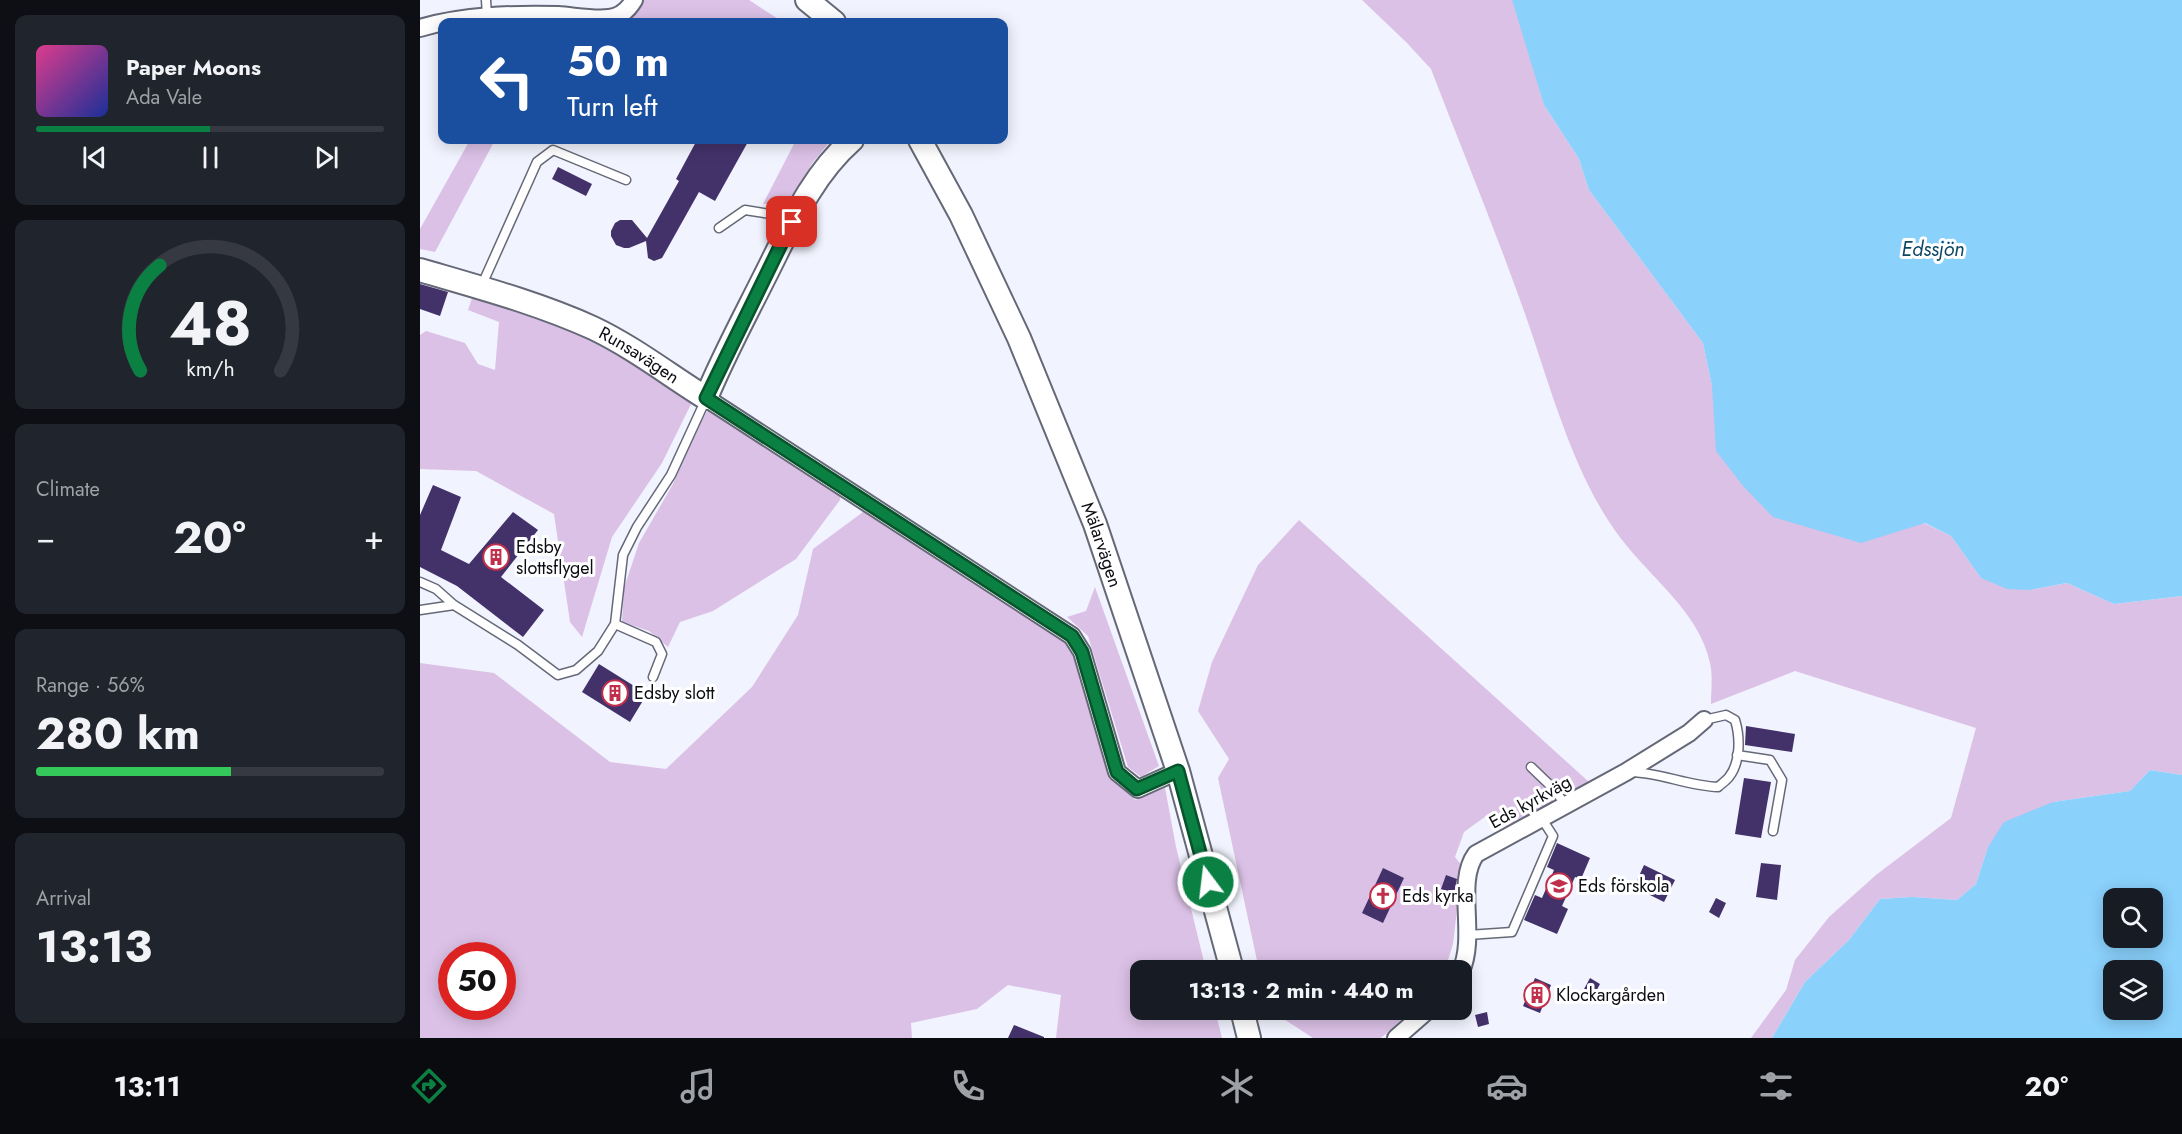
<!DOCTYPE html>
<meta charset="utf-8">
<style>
:root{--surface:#171b24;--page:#20242c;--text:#f1f3f6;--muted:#9ea1a6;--line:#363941;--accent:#0b8043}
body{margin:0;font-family:Jost,sans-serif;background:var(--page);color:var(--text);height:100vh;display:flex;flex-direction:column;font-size:22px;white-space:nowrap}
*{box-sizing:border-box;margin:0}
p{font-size:20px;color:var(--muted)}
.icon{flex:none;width:33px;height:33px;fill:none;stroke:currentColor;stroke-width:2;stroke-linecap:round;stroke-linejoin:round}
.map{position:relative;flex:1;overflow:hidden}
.details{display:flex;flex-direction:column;gap:15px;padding:15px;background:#0d0f14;width:420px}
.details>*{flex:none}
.guide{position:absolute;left:18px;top:18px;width:570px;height:126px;border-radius:12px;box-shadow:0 3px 15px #0003;background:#1a4fa0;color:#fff;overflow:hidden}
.tools{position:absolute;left:1683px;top:888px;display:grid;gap:12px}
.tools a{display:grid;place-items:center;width:60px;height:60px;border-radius:12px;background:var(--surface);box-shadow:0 3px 15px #0003;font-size:30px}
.speed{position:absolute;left:18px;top:942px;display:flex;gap:12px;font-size:30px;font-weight:700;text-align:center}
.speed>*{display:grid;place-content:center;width:78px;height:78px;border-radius:50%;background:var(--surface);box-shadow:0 3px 15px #0003;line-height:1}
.speed .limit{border:9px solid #d22;background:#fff;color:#111}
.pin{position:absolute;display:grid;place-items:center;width:51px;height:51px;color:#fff;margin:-26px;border-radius:12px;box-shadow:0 3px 9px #0006}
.me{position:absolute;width:66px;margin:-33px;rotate:345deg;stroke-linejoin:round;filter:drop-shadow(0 0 4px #0008)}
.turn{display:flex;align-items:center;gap:21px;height:126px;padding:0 30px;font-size:27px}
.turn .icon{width:78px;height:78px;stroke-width:2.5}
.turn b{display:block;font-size:42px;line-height:51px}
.big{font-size:45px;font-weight:700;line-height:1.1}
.details .widget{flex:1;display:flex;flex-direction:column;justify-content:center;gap:9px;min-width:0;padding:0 21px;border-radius:12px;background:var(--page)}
.details .dial{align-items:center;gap:0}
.dial svg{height:156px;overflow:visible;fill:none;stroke:var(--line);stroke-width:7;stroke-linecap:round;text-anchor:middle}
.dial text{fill:var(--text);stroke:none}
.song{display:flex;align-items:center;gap:18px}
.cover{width:72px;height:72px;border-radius:9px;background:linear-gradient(135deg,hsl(330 70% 55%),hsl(230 70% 35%))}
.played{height:6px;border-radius:3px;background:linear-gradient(90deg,var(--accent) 50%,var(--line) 50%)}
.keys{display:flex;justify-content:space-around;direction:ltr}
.heat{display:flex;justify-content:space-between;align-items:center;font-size:33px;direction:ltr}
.charge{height:9px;border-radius:4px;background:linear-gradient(90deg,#34c759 56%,var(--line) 0)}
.trip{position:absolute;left:710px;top:960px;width:342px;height:60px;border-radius:12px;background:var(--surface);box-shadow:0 3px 15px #0003;font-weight:700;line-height:60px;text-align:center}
.tabs{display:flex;height:96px;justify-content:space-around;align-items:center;background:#090b0e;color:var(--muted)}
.tabs .icon{width:42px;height:42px}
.tabs .current{color:var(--accent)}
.tabs b{font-size:27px;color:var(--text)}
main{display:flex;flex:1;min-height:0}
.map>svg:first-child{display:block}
.green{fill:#dbc1e6;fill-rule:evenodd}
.water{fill:#8ad1fc;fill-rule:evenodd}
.building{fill:#43326a}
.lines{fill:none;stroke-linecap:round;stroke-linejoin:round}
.lane-casing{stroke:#656977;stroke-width:11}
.street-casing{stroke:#656977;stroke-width:20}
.secondary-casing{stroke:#656977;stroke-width:26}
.lane{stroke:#fff;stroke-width:8}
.street{stroke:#fff;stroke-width:16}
.secondary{stroke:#fff;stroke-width:22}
.route-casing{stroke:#07532c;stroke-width:15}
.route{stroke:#0b8043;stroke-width:10}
.labels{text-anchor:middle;stroke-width:6;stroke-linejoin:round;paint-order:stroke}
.street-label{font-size:18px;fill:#0c0d13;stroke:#fff}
.poi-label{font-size:18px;fill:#0c0d13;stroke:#fff;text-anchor:start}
.water-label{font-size:20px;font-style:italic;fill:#0e4764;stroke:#fff}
</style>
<main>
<section class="details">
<div class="widget">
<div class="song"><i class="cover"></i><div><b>Paper Moons</b><p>Ada Vale</p></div></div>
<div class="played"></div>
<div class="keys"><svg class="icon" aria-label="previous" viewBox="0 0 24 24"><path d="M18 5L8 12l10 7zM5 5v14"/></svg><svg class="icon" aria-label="pause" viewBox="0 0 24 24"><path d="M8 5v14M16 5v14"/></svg><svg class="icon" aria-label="next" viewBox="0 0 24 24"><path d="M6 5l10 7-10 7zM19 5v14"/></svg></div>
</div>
<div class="widget dial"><svg viewBox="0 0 100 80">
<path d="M14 69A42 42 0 1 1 86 69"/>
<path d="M14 69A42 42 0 0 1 24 15" stroke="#0b8043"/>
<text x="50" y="56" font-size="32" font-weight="700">48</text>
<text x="50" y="72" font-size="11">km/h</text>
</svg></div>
<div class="widget"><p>Climate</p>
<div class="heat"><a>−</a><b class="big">20°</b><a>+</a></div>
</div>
<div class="widget"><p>Range · 56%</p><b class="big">280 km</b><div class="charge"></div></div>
<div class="widget"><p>Arrival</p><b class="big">13:13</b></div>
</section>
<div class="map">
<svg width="1762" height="1038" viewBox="0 0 1762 1038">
<rect width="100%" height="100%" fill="#f1f3fe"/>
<path class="green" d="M 224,0 L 329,0 L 363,22 L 199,22 L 212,16 Z
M 942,0 L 1094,0 L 1124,105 L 1159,159 L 1169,190 L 1283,343 L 1292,386 L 1475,531 L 1504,523 L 1531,536 L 1561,578 L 1610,590 L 1647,583 L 1694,604 L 1762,596 L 1762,775 L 1730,770 L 1710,791 L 1633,802 L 1568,847 L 1556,884 L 1537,900 L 1492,897 L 1460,899 L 1429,940 L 1385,982 L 1352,1038 L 1331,1038 L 1366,990 L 1375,960 L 1409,917 L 1456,875 L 1531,818 L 1556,728 L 1375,671 L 1291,704 C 1291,691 1293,676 1290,663 C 1279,611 1229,577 1199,536 C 1152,473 1130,384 1104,311 C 1075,229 1042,150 1011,69 L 986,42 Z
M 50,140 L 75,140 L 15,252 L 0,249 L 0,229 Z
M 376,140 L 411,140 L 391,165 L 367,204 L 343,204 Z
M 52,298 L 151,330 L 275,396 L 242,463 L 192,537 L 162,637 L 150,622 L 134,514 L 56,471 L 0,469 L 0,335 L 6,331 L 45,343 L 58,364 L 75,370 L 79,322 L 48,310 Z
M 291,405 L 421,493 L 420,500 L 376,559 L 293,611 L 260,622 L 248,647 L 229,631 L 202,622 L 204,588 L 219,543 L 253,484 L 278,426 Z
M 447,509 L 653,647 L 694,775 L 715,800 L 745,788 L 756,847 L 786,970 L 720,970 L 720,1010 L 795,1010 L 802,1038 L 636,1038 L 641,995 L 588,985 L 557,1009 L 491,1023 L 492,1038 L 0,1038 L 0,663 L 74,673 L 190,762 L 246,769 L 332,687 L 378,615 L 393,549 ZM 32,956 L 82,956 L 82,1006 L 32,1006 Z
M 879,520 L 1169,782 L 1088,829 L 1073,811 L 1044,832 L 1035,857 L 1042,866 L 1033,944 L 1025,970 L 839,970 L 798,778 L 809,759 L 778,711 L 792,662 L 838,565 Z
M 675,587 L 739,766 L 721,777 L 708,767 L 668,636 L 647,617 L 666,611 Z
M 850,1010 L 992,1010 L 961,1038 L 893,1038 Z"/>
<path class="water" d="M 1092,0 L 1762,0 L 1762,596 L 1694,604 L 1647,583 L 1610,590 L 1587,589 L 1561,578 L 1531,536 L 1505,523 L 1441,543 L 1353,517 L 1323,486 L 1296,451 L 1292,386 L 1283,343 L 1169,190 L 1159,159 L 1124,105 Z
M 1730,770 L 1762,775 L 1762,1038 L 1352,1038 L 1385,982 L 1429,940 L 1460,899 L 1492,897 L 1537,900 L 1556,884 L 1568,847 L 1584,822 L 1633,802 L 1710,791 ZM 1694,898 L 1732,898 L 1732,938 L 1694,938 ZM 1694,970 L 1732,970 L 1732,1010 L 1694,1010 Z"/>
<path class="building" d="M 277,140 L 329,140 L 295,201 L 279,192 L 242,258 L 234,261 L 228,258 L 226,241 L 209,248 L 204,248 L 196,245 L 191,236 L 191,231 L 195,223 L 200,220 L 212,220 L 227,238 L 259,181 L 256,179 Z
M 138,167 L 172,184 L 166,196 L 132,179 Z
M 0,284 L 28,292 L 20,316 L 0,309 Z
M 13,485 L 41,497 L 21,550 L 49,564 L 93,512 L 118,530 L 81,577 L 124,610 L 103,637 L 37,586 L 0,567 L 0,515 Z
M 179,664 L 227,694 L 210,722 L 162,692 Z
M 1326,726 L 1375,734 L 1372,752 L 1325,745 Z
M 1324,778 L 1351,782 L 1341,838 L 1315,834 Z
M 1137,843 L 1170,858 L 1161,879 L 1155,877 L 1142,906 L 1148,909 L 1137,934 L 1104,920 L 1115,895 L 1122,898 L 1134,870 L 1127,867 Z
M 1341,863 L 1361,865 L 1357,900 L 1336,897 Z
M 1224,865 L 1255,880 L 1244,902 L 1214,887 Z
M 963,868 L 984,878 L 963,923 L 942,913 Z
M 1026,875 L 1037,879 L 1034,893 L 1021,889 Z
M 1296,898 L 1306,903 L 1299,918 L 1289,912 Z
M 1115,978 L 1131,985 L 1120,1013 L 1103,1006 Z
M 1170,978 L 1180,984 L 1173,997 L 1163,991 Z
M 1067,1012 L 1069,1024 L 1058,1027 L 1055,1015 Z
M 594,1025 L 624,1037 L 624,1038 L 588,1038 Z"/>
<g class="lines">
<g class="lane-casing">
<path id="lane" d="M 66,0 L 67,16
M 299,228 L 325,210 L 350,214 L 372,222
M 61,287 L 117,162 L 133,150 L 206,180
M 0,582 L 16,589 L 34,605 L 98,645 L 138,675 L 156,670 L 178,651 L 195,624 L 203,555 L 217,527 L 251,475 L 286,399
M 0,610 L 34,605
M 195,624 L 236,642 L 242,654 L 233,677
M 1317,755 L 1350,760 L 1362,780 L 1353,831
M 1111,767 L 1135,790 L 1145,805
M 1212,772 C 1241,773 1269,786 1298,787 C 1301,784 1306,781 1309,777 C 1321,762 1320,736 1315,720 L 1306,715 L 1284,720
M 1048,935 L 1092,932 L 1133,836 L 1122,819"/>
</g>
<g class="street-casing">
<path id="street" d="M 0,28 C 44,15 92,14 138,15 C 154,16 173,20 189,18 C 201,17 208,10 214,0
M 286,398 L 652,636 L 662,652 L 697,772 L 718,789 L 758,771
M 1041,971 C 1057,935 1035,882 1056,854 L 1206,772 L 1269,733 L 1284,720
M 976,1038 L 1008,1010"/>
</g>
<g class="secondary-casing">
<g id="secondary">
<path d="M 387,0 L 414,22"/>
<path id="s1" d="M 500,140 L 541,215 L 599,338 L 675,524 L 758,771 L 812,970"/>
<path id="s2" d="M 0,270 C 58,287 118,303 173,328 C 213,347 249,375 286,398 C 303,357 324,318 344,278 C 369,229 390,177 432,140"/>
<path d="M 822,1010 L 829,1038"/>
</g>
</g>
<use href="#lane" class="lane"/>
<use href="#street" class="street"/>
<use href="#secondary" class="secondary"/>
</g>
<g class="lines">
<g class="route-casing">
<path id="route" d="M 372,222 L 286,398 L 652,636 L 662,652 L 697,772 L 717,789 L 758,771 L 788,882"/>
</g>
<use href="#route" class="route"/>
</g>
<defs>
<g id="building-ring" transform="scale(1.35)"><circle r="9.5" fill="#fff" stroke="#c02f4b" stroke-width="1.5"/><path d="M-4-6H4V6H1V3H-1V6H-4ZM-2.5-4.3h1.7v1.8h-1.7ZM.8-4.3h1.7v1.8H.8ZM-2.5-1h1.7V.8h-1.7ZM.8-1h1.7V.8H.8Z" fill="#c02f4b"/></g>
<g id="school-ring" transform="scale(1.35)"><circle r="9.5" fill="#fff" stroke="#c02f4b" stroke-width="1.5"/><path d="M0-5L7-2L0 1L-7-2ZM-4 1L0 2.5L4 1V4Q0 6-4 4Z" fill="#c02f4b"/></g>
<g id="church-ring" transform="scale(1.35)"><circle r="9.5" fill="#fff" stroke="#c02f4b" stroke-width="1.5"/><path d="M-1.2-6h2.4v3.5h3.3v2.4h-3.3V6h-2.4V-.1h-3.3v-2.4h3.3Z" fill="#c02f4b"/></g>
</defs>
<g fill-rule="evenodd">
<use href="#building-ring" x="76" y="557"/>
<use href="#building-ring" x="195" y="693"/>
<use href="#school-ring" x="1139" y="886"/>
<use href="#church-ring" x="963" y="896"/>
<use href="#building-ring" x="1117" y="995"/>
</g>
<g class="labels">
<g class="street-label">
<text dy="6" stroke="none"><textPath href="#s2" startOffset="236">Runsavägen</textPath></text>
<text dy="6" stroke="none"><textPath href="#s1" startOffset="444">Mälarvägen</textPath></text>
<text transform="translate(1110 802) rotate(-29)" y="6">Eds kyrkväg</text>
</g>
<g class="poi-label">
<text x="96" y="553">Edsby<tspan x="96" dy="21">slottsflygel</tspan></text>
<text x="214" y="699">Edsby slott</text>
<text x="1158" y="892">Eds förskola</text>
<text x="982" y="902">Eds kyrka</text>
<text x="1136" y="1001">Klockargården</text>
</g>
<g class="water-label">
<text x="1513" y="256">Edssjön</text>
</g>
</g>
</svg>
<div class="tools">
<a><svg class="icon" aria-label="search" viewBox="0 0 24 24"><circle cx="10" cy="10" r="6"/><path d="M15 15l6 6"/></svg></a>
<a><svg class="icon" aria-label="layers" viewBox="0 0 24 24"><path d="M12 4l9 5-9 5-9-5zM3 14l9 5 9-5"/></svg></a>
</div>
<div class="speed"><div class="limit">50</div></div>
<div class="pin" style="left:372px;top:222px;background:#d93025"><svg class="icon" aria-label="arrive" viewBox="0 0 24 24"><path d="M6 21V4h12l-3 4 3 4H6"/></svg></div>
<svg class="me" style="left:788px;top:882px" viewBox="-20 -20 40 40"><circle r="17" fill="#0b8043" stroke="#fff" stroke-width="3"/><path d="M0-11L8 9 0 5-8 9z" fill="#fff"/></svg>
<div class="trip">13:13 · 2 min · 440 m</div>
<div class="guide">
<div class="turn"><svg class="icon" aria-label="left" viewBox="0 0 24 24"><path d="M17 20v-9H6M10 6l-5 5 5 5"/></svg><div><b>50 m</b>Turn left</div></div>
</div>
</div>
</main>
<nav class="tabs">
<b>13:11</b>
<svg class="icon current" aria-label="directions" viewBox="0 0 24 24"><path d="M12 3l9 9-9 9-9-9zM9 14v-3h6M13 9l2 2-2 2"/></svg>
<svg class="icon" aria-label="music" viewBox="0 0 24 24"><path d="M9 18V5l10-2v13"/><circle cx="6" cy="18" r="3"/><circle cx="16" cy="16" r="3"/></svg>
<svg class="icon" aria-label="phone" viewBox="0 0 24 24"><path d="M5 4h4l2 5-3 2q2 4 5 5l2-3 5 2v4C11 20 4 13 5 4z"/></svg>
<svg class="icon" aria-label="climate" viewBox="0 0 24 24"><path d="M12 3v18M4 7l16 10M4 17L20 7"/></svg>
<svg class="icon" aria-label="car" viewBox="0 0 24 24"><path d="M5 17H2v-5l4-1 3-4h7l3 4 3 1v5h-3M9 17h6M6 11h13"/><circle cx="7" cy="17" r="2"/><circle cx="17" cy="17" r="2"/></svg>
<svg class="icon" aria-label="filters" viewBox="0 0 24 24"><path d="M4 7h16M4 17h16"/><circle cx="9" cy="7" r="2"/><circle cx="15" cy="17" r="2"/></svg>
<b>20°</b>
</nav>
